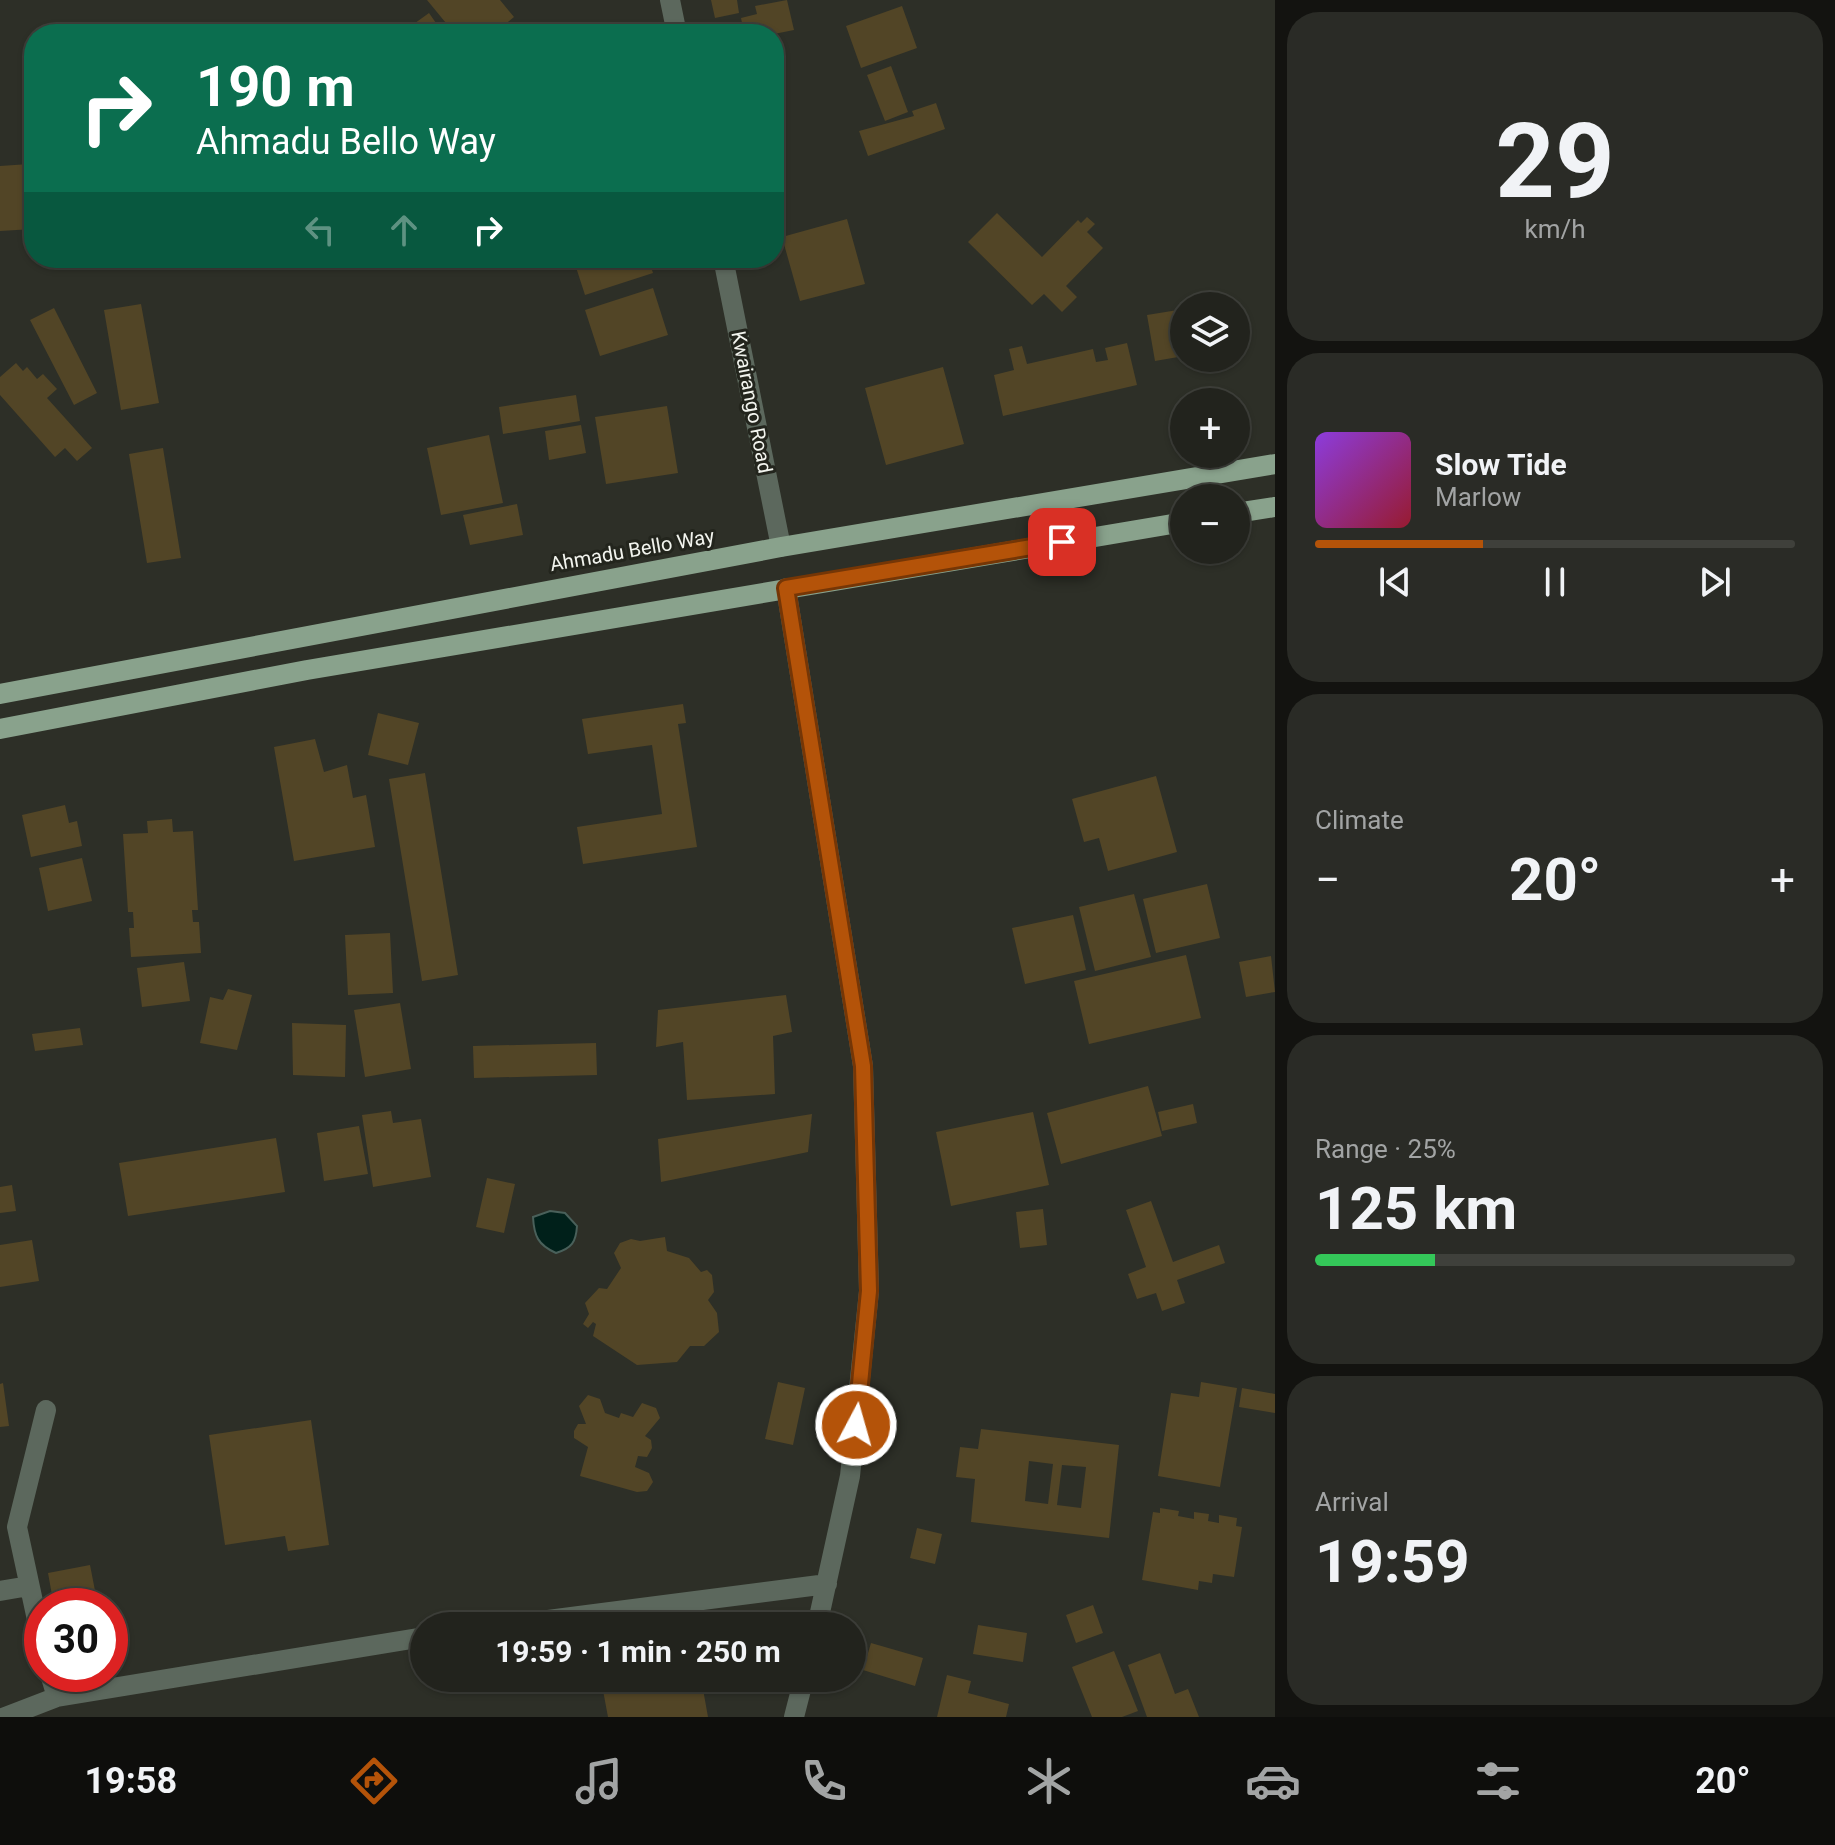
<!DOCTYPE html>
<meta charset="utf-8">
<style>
:root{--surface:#22231d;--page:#2a2b26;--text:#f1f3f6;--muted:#a2a4a4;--line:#3f403b;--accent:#b45309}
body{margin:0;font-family:Roboto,sans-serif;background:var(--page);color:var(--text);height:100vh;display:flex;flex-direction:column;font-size:30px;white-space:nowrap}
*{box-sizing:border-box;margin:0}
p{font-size:26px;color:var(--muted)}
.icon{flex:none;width:44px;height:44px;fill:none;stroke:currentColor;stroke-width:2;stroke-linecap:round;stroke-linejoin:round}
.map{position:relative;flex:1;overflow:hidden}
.sheet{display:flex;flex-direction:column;gap:12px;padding:12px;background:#131310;width:560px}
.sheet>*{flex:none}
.hud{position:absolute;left:24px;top:24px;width:760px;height:244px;border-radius:32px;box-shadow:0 2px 6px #0004,0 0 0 2px var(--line);background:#0b6e4f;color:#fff;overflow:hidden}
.tools{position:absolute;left:1170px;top:292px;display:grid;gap:16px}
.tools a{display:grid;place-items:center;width:80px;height:80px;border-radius:50%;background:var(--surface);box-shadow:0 2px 6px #0004,0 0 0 2px var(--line);font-size:40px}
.speed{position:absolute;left:24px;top:1588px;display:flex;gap:16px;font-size:40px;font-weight:700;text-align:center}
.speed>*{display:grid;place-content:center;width:104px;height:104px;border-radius:50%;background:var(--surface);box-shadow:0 2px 6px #0004,0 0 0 2px var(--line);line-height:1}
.speed .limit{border:12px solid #d22;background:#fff;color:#111}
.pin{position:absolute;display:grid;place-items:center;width:68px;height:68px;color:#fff;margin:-34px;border-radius:16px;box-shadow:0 4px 12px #0006}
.me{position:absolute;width:88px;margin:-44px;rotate:6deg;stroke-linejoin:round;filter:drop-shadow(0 0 6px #0008)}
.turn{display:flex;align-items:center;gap:28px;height:168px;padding:0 40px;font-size:36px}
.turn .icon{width:104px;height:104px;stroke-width:2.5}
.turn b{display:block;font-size:56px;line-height:68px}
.lanes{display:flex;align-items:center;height:76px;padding:0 40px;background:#0003;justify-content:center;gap:40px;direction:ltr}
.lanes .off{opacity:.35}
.big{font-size:60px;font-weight:700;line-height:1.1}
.sheet .card{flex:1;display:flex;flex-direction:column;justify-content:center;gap:12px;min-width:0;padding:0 28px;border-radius:32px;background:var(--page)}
.sheet .dial{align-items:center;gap:0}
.dial b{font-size:104px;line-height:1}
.song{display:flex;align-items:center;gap:24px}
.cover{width:96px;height:96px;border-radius:12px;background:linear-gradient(135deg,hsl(270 70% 55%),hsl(350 70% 35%))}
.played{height:8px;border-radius:4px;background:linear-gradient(90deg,var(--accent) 35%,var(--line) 35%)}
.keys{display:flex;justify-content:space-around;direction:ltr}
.heat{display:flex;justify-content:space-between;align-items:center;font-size:44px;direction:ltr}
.charge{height:12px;border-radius:6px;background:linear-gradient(90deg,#34c759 25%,var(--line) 0)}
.trip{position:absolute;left:410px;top:1612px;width:456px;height:80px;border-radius:40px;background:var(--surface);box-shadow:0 2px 6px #0004,0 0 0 2px var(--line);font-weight:700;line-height:80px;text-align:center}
.tab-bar{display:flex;height:128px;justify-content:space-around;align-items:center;background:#0e0e0c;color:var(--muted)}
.tab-bar .icon{width:56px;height:56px}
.tab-bar .current{color:var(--accent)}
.tab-bar b{font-size:36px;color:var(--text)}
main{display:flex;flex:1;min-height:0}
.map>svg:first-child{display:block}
.water{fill:#00201a;stroke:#49605a;stroke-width:2}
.building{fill:#524526;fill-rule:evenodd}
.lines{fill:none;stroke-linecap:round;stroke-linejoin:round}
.minor{stroke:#5c685d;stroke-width:20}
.major{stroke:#89a28c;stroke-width:20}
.route-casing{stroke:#753606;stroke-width:20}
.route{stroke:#b45309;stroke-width:14}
.labels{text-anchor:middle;stroke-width:6;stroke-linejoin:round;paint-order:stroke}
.street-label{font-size:20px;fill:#f2f4ee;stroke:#23251d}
</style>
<main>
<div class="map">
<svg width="1275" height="1717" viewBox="0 0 1275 1717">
<rect width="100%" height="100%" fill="#2d2f27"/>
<path class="water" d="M 550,1211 L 565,1213 L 577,1226 C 576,1242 572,1248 556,1253 C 538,1245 534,1236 533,1217 Z"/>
<path class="building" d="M 427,0 L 500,0 L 514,17 L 495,33 L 486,22 L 477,29 L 481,34 L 455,34 Z
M 711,0 L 737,0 L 739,13 L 715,18 Z
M 787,0 L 794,30 L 774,34 L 720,34 L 718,28 L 742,23 L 741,18 L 757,14 L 755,6 Z
M 902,6 L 917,48 L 861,68 L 846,26 Z
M 429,13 L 436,23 L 421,34 L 407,34 L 404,31 Z
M 385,26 L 392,34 L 375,34 Z
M 891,66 L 908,112 L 885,121 L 867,75 Z
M 936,103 L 945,129 L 868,156 L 859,131 L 914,116 L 912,111 Z
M 29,164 L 33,229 L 0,231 L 0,166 Z
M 997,213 L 1042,257 L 1078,220 L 1081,223 L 1087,217 L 1095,224 L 1087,232 L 1103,248 L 1066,286 L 1077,297 L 1062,312 L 1044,294 L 1032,305 L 968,242 Z
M 847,219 L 865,284 L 800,301 L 782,237 Z
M 573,258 L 648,258 L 653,273 L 585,295 Z
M 653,288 L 668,335 L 600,356 L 585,310 Z
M 141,304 L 159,403 L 121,410 L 104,310 Z
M 54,308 L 97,393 L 74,405 L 30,320 Z
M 1184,309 L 1184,356 L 1155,361 L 1147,315 Z
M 1127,343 L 1137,385 L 1003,416 L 994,375 L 1014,370 L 1009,349 L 1022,346 L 1027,364 L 1093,349 L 1096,362 L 1108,360 L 1105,348 Z
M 16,363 L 23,371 L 27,367 L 37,379 L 43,374 L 57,389 L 47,398 L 92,448 L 77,461 L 65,448 L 55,457 L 0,395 L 0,377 Z
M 943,367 L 964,444 L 886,465 L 865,388 Z
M 576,395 L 580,421 L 503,434 L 499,407 Z
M 667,406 L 678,473 L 606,484 L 595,417 Z
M 581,425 L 586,453 L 549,460 L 545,431 Z
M 489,435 L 503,503 L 441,515 L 427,448 Z
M 163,448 L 181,558 L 147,563 L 129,454 Z
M 517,504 L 523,535 L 470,545 L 463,515 Z
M 683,704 L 686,723 L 678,724 L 697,847 L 583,864 L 577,827 L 662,814 L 652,745 L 588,754 L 582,719 Z
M 378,713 L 419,723 L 408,765 L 368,755 Z
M 315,739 L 324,772 L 347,765 L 353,798 L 366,795 L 375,847 L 294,861 L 274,747 Z
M 425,773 L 458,975 L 422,981 L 389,779 Z
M 1156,776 L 1177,852 L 1108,871 L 1099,838 L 1084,842 L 1072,799 Z
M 65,805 L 69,823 L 77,821 L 82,846 L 31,857 L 22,815 Z
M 172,819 L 173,832 L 193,831 L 198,910 L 192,910 L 193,922 L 199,922 L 201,953 L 131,957 L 129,928 L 134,928 L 133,912 L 128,912 L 123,834 L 148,833 L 147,821 Z
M 82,858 L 92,901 L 48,911 L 39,868 Z
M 1207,884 L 1220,938 L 1156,953 L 1143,899 Z
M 1134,894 L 1151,957 L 1095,971 L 1079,907 Z
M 1073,915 L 1086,970 L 1025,984 L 1012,928 Z
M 390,933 L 393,993 L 348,995 L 345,935 Z
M 1186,955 L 1201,1018 L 1089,1044 L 1074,981 Z
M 1271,956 L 1275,992 L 1246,997 L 1239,962 Z
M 184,962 L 190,1001 L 142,1007 L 137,968 Z
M 228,989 L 252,995 L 237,1050 L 200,1043 L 210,997 L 223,1000 Z
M 786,995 L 792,1032 L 773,1036 L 775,1094 L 687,1100 L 683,1042 L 656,1047 L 658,1010 Z
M 400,1003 L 411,1069 L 365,1077 L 354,1010 Z
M 292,1023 L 346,1025 L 345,1077 L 293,1075 Z
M 80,1028 L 83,1045 L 35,1051 L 32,1034 Z
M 596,1043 L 597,1075 L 474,1078 L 473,1046 Z
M 1148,1086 L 1162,1136 L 1061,1164 L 1047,1113 Z
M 1193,1104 L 1197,1123 L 1162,1131 L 1158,1112 Z
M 391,1111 L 393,1123 L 421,1119 L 431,1177 L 373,1187 L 362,1115 Z
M 1033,1112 L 1049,1185 L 951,1206 L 936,1132 Z
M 812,1114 L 808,1152 L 661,1182 L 658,1139 Z
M 359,1126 L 368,1174 L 324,1181 L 317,1133 Z
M 276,1138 L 285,1192 L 128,1216 L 119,1163 Z
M 487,1178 L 515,1184 L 504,1233 L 476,1227 Z
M 12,1185 L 16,1211 L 0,1213 L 0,1187 Z
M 1151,1201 L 1173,1262 L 1219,1245 L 1225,1263 L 1177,1280 L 1185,1303 L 1162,1311 L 1156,1293 L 1137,1299 L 1128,1274 L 1146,1267 L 1126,1210 Z
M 1043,1209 L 1047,1245 L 1020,1248 L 1016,1212 Z
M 665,1237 L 667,1251 L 689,1258 L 701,1272 L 707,1270 L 712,1275 L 714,1292 L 708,1300 L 717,1313 L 719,1332 L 704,1346 L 690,1346 L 677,1362 L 637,1365 L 593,1336 L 596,1324 L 593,1322 L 588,1328 L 583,1324 L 589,1314 L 585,1303 L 599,1288 L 607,1289 L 621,1268 L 614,1253 L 620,1243 L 631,1239 L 640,1241 Z
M 32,1240 L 39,1281 L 0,1287 L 0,1245 Z
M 778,1382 L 805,1388 L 793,1445 L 765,1439 Z
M 1201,1382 L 1237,1388 L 1220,1487 L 1158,1476 L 1171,1393 L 1199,1397 Z
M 3,1383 L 9,1426 L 0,1427 L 0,1384 Z
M 1242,1388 L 1275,1394 L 1275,1413 L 1239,1407 Z
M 588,1395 L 600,1399 L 605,1413 L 619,1418 L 621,1413 L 633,1417 L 642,1403 L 656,1408 L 660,1418 L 645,1436 L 651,1440 L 652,1448 L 647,1457 L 638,1456 L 635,1467 L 649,1473 L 653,1482 L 647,1491 L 637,1492 L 580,1476 L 588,1447 L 574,1438 L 574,1431 L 578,1424 L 586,1424 L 579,1406 Z
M 311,1420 L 329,1545 L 288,1551 L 285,1536 L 225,1545 L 209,1435 Z
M 981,1429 L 1119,1445 L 1109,1538 L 971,1522 L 975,1479 L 956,1477 L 960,1447 L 978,1449 ZM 1029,1461 L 1053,1464 L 1048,1504 L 1025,1501 ZM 1062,1465 L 1086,1467 L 1081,1508 L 1057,1505 Z
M 1160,1508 L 1179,1511 L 1178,1516 L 1194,1519 L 1194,1512 L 1209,1514 L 1208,1521 L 1219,1523 L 1219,1515 L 1237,1518 L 1236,1526 L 1242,1527 L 1234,1577 L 1213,1574 L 1212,1583 L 1199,1581 L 1198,1590 L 1142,1580 L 1153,1512 L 1160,1513 Z
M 917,1528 L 942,1534 L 935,1564 L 910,1558 Z
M 90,1565 L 98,1606 L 54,1606 L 48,1573 Z
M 1093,1605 L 1103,1633 L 1076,1643 L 1066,1615 Z
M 978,1625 L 1027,1633 L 1023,1662 L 973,1654 Z
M 871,1643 L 923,1658 L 915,1686 L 863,1670 Z
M 1114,1651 L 1138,1711 L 1122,1717 L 1092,1717 L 1072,1667 Z
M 1160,1653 L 1175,1694 L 1188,1689 L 1199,1717 L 1147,1717 L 1128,1665 Z
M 947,1675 L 971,1681 L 968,1693 L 1009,1704 L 1006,1717 L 937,1717 Z
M 642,1678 L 701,1678 L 708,1717 L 608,1717 L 602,1685 Z"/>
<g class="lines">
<path class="minor" d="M 670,0 L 677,34
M 723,258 L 781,547
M 786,588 L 863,1066 L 869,1291 L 850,1476 L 817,1626
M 0,1591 L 29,1586
M 500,1626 L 827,1584
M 42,1643 L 17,1527 L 46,1410
M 50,1674 L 57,1697
M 5,1717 L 57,1697 L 424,1637
M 794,1717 L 804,1678"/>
<path class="major" d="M 1236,513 L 1275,507
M 0,694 L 781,547 L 1275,464
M 0,729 L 307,670 L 1184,522"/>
</g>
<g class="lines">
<g class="route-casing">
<path id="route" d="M 856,1425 L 869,1291 L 863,1066 L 786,588 L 1062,542"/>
</g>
<use href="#route" class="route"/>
</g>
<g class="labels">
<g class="street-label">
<text transform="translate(752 402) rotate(79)" y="7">Kwairango Road</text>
<text transform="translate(632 550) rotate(-10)" y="7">Ahmadu Bello Way</text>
</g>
</g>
</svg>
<div class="tools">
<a><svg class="icon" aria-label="layers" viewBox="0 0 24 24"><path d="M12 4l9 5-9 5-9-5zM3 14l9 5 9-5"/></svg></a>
<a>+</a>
<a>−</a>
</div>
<div class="speed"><div class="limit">30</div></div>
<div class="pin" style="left:1062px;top:542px;background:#d93025"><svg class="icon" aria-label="arrive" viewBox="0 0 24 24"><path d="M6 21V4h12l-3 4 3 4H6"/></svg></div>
<svg class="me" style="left:856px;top:1425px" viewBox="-20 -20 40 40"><circle r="17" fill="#b45309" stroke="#fff" stroke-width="3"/><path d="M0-11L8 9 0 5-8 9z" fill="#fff"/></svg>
<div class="trip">19:59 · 1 min · 250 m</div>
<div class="hud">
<div class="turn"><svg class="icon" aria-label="right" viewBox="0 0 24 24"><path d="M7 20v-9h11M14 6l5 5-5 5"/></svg><div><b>190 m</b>Ahmadu Bello Way</div></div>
<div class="lanes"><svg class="icon off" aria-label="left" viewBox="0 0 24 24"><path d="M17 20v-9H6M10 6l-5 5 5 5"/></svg><svg class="icon off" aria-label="ahead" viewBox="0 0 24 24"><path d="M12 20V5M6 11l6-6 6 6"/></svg><svg class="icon" aria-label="right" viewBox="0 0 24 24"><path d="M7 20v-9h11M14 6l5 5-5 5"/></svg></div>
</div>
</div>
<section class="sheet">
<div class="card dial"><b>29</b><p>km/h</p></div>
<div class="card">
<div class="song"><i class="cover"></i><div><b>Slow Tide</b><p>Marlow</p></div></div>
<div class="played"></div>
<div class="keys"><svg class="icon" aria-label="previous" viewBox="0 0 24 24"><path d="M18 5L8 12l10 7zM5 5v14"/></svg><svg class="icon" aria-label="pause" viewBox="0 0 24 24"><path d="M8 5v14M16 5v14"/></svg><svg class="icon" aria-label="next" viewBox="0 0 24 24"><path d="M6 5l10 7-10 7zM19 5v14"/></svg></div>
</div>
<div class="card"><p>Climate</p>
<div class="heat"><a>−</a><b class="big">20°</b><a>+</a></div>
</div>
<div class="card"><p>Range · 25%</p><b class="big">125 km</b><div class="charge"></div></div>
<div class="card"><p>Arrival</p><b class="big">19:59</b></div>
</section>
</main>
<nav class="tab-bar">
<b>19:58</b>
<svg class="icon current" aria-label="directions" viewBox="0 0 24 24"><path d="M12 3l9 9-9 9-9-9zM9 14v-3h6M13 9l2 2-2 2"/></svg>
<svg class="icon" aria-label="music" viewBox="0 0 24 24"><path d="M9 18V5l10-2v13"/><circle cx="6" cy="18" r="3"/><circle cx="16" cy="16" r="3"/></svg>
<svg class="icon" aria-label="phone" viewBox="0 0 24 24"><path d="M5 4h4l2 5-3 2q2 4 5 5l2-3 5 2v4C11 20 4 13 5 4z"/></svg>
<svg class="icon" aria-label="climate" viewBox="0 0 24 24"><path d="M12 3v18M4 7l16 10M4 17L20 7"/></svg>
<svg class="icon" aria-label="car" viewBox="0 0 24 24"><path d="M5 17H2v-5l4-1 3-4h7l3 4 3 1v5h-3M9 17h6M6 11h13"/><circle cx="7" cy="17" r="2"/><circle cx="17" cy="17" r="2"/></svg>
<svg class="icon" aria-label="filters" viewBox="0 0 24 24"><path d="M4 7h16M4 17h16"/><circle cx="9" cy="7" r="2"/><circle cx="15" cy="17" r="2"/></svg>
<b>20°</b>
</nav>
